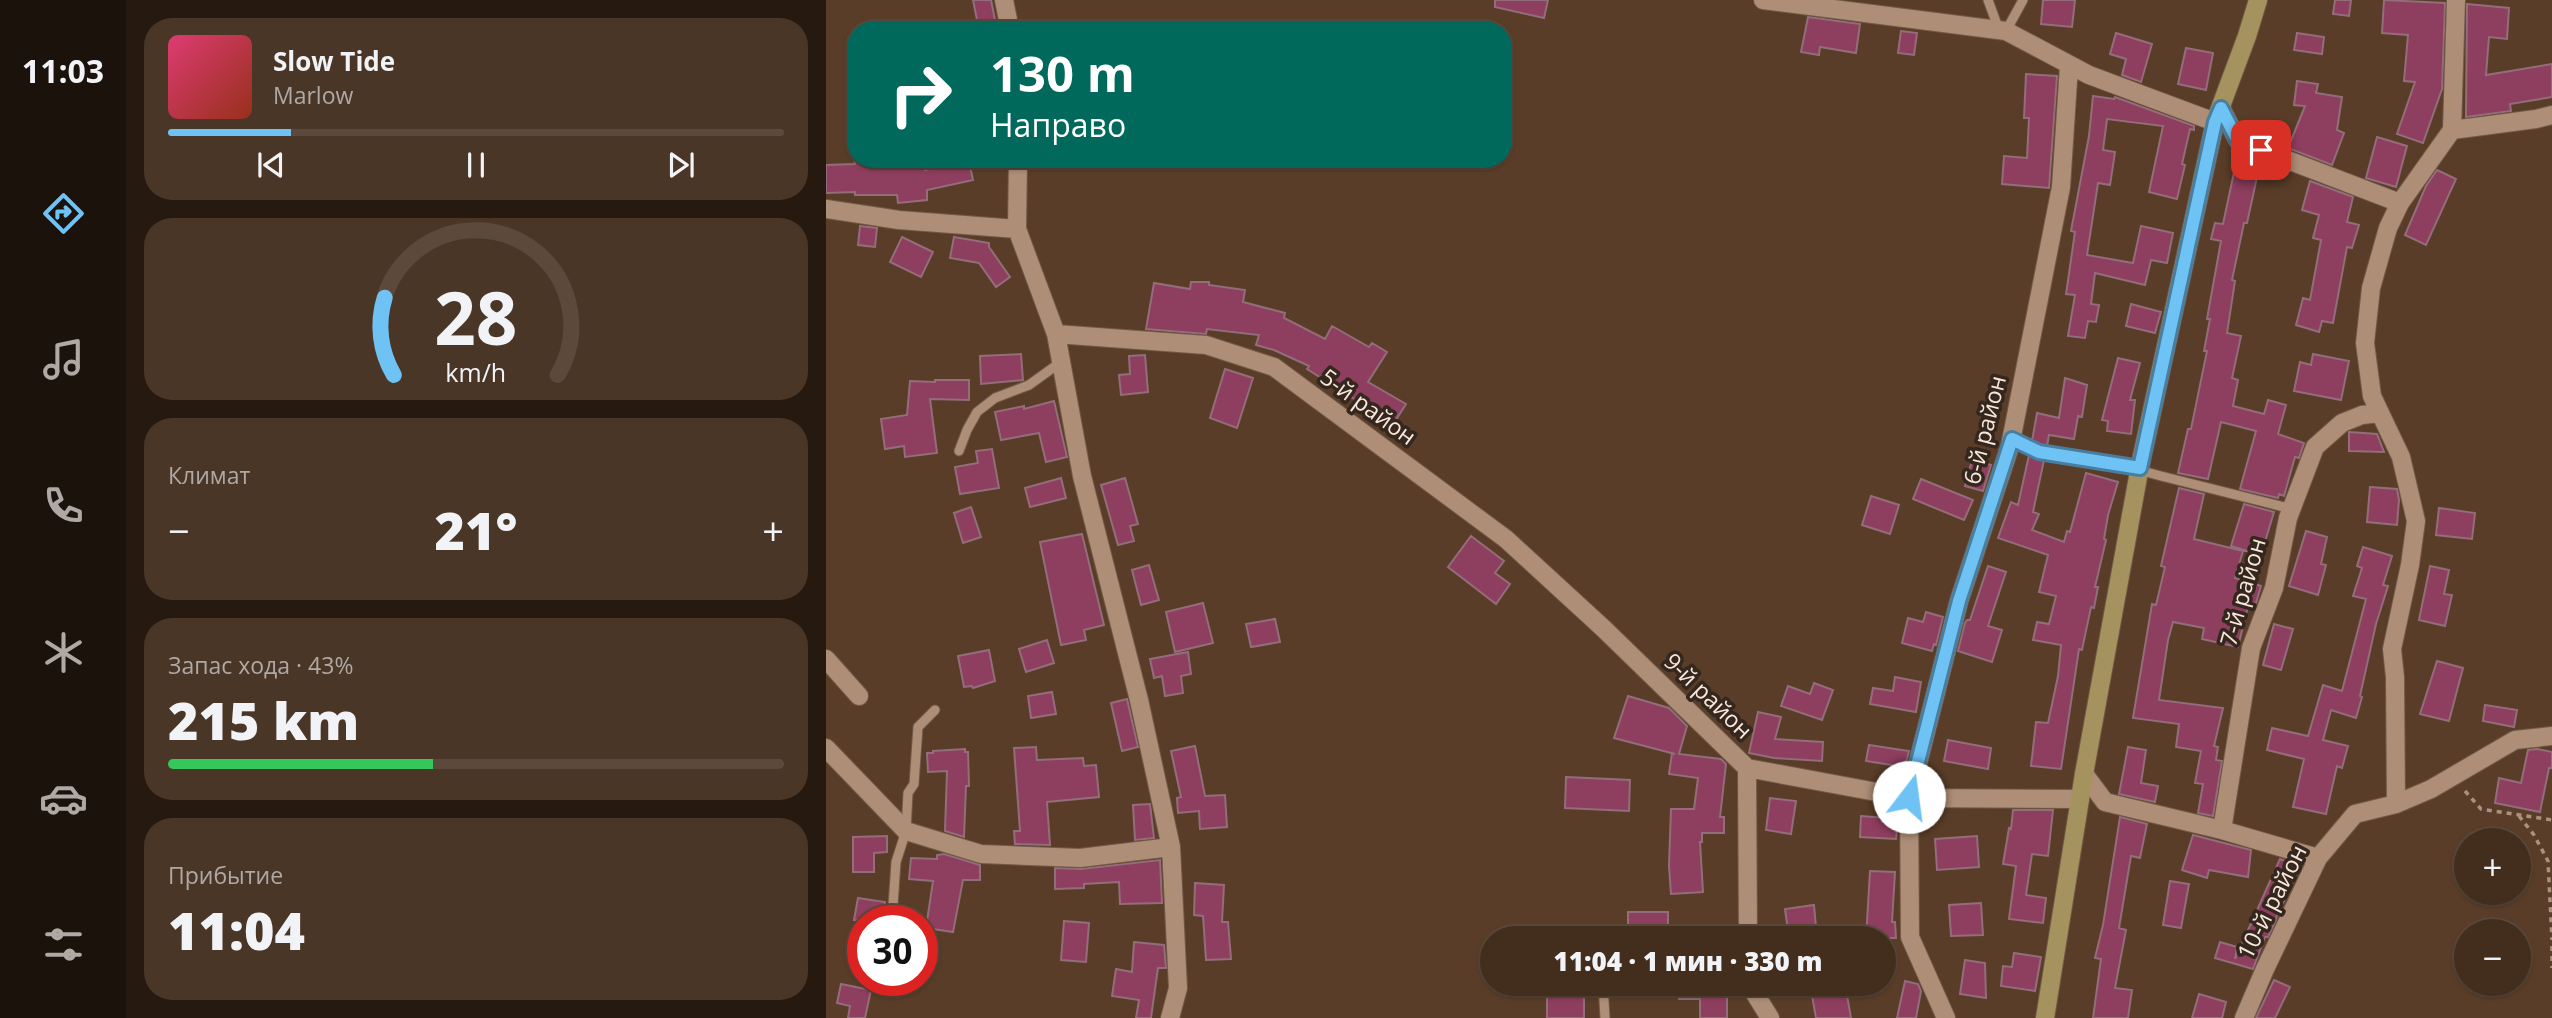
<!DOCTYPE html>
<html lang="ru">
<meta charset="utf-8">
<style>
:root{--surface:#432e1e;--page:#4a3627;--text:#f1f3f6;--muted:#afa8a4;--line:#5b4a3c;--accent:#6fc2f4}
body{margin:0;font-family:"Open Sans",sans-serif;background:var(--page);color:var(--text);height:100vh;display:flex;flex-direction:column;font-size:26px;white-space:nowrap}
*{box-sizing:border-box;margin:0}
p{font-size:23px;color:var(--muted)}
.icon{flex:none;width:38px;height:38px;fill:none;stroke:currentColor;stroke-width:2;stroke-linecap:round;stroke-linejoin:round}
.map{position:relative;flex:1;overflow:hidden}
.sheet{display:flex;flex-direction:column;gap:18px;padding:18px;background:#251910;width:700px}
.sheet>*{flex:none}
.top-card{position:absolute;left:21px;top:21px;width:665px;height:147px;border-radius:28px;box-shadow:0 2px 5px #0004,0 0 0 2px var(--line);background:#00695c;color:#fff;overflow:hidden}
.tools{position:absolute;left:1628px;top:828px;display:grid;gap:14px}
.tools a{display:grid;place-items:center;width:77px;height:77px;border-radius:50%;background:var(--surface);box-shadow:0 2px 5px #0004,0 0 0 2px var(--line);font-size:35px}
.speed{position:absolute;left:21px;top:905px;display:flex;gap:14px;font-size:35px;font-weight:700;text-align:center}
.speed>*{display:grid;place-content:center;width:91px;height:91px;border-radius:50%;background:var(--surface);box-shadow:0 2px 5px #0004,0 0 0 2px var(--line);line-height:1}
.speed .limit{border:10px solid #d22;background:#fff;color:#111}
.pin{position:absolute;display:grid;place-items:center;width:60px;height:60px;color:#fff;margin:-30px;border-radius:14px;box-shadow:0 4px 10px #0006}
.me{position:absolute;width:77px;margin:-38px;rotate:15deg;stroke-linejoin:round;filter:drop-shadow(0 0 5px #0008)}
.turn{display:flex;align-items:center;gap:24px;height:147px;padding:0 28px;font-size:32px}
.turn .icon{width:91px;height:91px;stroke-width:2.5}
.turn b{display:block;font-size:49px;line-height:60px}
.big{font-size:52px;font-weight:800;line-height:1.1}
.sheet .card{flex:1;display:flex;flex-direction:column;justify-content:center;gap:10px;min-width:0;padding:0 24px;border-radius:28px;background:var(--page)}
.sheet .dial{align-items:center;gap:0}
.dial svg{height:182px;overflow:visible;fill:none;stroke:var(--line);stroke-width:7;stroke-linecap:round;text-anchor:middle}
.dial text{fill:var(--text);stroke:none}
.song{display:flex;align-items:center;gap:21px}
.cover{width:84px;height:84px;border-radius:10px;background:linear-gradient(135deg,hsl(340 70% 55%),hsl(10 70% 35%))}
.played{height:7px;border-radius:4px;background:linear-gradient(90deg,var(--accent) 20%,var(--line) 20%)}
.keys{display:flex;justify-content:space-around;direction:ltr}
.heat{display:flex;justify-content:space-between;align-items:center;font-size:38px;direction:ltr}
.charge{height:10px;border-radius:5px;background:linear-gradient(90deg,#34c759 43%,var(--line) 0)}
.trip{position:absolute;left:654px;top:926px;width:416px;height:70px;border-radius:35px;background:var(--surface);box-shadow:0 2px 5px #0004,0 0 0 2px var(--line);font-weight:800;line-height:70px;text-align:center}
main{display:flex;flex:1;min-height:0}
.tabs{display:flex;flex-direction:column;width:126px;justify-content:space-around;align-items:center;background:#1b120c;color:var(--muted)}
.tabs .icon{width:49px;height:49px}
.tabs .on{color:var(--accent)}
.tabs b{font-size:32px;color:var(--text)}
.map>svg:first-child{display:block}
.building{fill:#8e3e5e;stroke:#936d7a;stroke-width:2}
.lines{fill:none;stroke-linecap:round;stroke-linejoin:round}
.lane-casing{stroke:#725a47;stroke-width:11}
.street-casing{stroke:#725a47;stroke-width:20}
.secondary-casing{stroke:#725a47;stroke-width:20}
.path{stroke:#a99282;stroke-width:3.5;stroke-dasharray:5 5;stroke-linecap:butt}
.lane{stroke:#ae8e77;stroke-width:9}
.street{stroke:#ae8e77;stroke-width:18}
.secondary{stroke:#a5935f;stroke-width:18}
.route-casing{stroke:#487e9f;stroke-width:18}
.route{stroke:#6fc2f4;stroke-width:12}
.labels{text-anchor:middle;stroke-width:7;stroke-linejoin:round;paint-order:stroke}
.street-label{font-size:23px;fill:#f9e7db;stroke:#34271e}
</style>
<main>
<nav class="tabs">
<b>11:03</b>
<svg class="icon on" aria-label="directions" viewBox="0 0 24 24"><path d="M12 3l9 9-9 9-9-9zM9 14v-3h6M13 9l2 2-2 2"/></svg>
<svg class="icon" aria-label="music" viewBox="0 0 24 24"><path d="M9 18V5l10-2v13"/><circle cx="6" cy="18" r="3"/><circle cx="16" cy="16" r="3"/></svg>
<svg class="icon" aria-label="phone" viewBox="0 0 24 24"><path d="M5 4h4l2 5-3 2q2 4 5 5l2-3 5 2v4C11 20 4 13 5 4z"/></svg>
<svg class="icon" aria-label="climate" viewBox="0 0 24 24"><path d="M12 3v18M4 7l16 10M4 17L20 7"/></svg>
<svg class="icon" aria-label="car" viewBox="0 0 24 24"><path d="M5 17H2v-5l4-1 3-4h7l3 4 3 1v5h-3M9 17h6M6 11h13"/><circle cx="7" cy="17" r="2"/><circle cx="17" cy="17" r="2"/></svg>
<svg class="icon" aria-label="filters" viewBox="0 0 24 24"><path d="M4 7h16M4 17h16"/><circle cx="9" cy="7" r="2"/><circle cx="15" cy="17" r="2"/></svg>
</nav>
<section class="sheet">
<div class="card">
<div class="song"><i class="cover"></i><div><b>Slow Tide</b><p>Marlow</p></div></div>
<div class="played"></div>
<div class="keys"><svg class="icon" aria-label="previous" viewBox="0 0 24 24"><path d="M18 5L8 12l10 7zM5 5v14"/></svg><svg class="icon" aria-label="pause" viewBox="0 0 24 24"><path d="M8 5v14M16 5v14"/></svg><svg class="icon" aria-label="next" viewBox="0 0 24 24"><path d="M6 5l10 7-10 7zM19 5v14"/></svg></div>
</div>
<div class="card dial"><svg viewBox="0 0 100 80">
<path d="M14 69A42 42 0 1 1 86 69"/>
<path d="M14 69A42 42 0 0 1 10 35" stroke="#6fc2f4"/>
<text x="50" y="56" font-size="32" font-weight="700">28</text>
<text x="50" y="72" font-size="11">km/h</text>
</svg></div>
<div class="card"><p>Климат</p>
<div class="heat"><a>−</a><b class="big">21°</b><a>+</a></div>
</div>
<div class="card"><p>Запас хода · 43%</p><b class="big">215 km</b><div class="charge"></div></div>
<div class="card"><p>Прибытие</p><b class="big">11:04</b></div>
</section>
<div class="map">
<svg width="1726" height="1018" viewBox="0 0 1726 1018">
<rect width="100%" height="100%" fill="#593d28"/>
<path class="building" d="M 147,0 L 165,0 L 171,30 L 153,30 Z
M 669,0 L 722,0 L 718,18 L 669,7 Z
M 1217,0 L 1249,0 L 1246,27 L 1215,24 Z
M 1509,0 L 1525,0 L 1523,16 L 1507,14 Z
M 1558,0 L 1619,3 L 1616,89 L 1597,143 L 1571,134 L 1589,82 L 1578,81 L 1582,35 L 1556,33 Z
M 1641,4 L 1683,8 L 1681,39 L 1663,37 L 1660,75 L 1726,64 L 1726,97 L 1684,104 L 1685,111 L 1640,117 Z
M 982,17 L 1034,24 L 1030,53 L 994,47 L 993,55 L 975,52 Z
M 1075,31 L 1091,33 L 1088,55 L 1072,53 Z
M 1290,33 L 1326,44 L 1315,82 L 1296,75 L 1300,59 L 1284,54 Z
M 1471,33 L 1498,37 L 1496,54 L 1468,50 Z
M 1360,48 L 1387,53 L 1380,90 L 1352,84 Z
M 1200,74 L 1231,76 L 1223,188 L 1176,184 L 1178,156 L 1201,158 L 1203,118 L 1198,118 Z
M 1471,81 L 1492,84 L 1490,93 L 1516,97 L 1511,130 L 1518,133 L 1506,165 L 1462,148 L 1479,106 L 1468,105 Z
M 1267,96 L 1288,99 L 1289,97 L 1368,126 L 1368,130 L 1364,129 L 1356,164 L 1359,165 L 1351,199 L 1323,192 L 1337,126 L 1281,119 L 1277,150 L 1289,152 L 1284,185 L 1272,183 L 1261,255 L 1307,263 L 1315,226 L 1347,233 L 1341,263 L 1325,260 L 1319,285 L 1269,273 L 1265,304 L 1273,305 L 1270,322 L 1262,321 L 1259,338 L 1242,336 L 1249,295 L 1240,294 L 1249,232 L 1245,231 L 1263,136 Z
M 1551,137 L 1581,146 L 1570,187 L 1540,178 Z
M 28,159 L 55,159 L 55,162 L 98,159 L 99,170 L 143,161 L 147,180 L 101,190 L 101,200 L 72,203 L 71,195 L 29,195 L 29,192 L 0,193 L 0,165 L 29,164 Z
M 1410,163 L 1433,168 L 1421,223 L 1418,223 L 1406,280 L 1409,281 L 1401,333 L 1415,336 L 1406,378 L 1412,380 L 1407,406 L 1438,414 L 1442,400 L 1460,405 L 1452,434 L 1478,443 L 1473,458 L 1469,457 L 1458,496 L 1453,494 L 1452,498 L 1414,489 L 1430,431 L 1395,422 L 1382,479 L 1352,473 L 1362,429 L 1365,429 L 1381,351 L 1378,351 L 1384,319 L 1381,319 L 1395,241 L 1385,239 L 1389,223 L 1397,224 Z
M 1611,170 L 1630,179 L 1600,245 L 1579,235 L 1600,186 Z
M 1484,181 L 1527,197 L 1521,222 L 1533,225 L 1526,248 L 1521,247 L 1507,323 L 1496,321 L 1493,332 L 1470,325 L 1477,298 L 1484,300 L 1495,240 L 1487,238 L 1493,215 L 1476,210 Z
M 34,226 L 51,228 L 49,247 L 32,245 Z
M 76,237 L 107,252 L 95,277 L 64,262 Z
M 128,237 L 163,243 L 163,247 L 184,277 L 170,287 L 153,263 L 124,258 Z
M 365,282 L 383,282 L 383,285 L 419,290 L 417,302 L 459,313 L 458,318 L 499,339 L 506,326 L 543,347 L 546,343 L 561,352 L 542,382 L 580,404 L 564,429 L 533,409 L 536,404 L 481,369 L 483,366 L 448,350 L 430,345 L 433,335 L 381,329 L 380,334 L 320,329 L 328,283 L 364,289 Z
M 1305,304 L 1335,312 L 1329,333 L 1300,326 Z
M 195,354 L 197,380 L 155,384 L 154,356 Z
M 1487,354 L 1523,361 L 1515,400 L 1468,391 L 1474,362 L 1485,365 Z
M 319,355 L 322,392 L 295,395 L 293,375 L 304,374 L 303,356 Z
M 1292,358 L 1314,363 L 1304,400 L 1309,400 L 1305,434 L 1281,431 L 1282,421 L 1276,420 Z
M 399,369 L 427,378 L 411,428 L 384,418 Z
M 1239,378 L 1261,385 L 1256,417 L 1252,416 L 1248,439 L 1223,435 L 1221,446 L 1215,445 L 1206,441 L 1211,413 L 1233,418 Z
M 109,380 L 143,380 L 143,400 L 104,399 L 111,453 L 79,457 L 78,446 L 59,449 L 55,419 L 81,415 L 84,381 L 109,382 Z
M 228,401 L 241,457 L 220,462 L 213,433 L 175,440 L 169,412 L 198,406 L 198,409 Z
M 1523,432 L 1551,434 L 1558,452 L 1523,451 Z
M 166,449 L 173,488 L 134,494 L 129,467 L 152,463 L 150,451 Z
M 1203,455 L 1218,460 L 1207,512 L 1213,514 L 1206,530 L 1238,542 L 1241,531 L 1244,532 L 1260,473 L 1292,482 L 1282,515 L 1278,539 L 1280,540 L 1269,587 L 1272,587 L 1268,608 L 1265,607 L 1256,650 L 1253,649 L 1235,769 L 1205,766 L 1210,722 L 1222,723 L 1232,676 L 1235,645 L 1207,640 L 1211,622 L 1223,624 L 1230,596 L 1213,592 L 1222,555 L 1172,538 L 1185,502 L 1192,505 Z
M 1146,460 L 1165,465 L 1157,491 L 1139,486 Z
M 235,478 L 240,498 L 204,507 L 199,488 Z
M 299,478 L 312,524 L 304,526 L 308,541 L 292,545 L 275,485 Z
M 1095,479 L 1147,500 L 1138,520 L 1087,499 Z
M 1544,487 L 1571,489 L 1573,500 L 1571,525 L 1541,522 Z
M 1353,488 L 1378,494 L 1368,539 L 1417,551 L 1409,578 L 1435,586 L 1430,603 L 1423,602 L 1412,647 L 1376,639 L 1378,628 L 1347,622 L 1342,640 L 1333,700 L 1397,708 L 1388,746 L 1392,747 L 1390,760 L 1396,761 L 1387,816 L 1372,813 L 1377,784 L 1369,783 L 1375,751 L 1350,747 L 1353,724 L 1307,718 L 1326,604 L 1330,605 L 1339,567 L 1335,566 Z
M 1045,496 L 1073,505 L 1064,534 L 1036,525 Z
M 1418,504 L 1448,512 L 1435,555 L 1405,546 Z
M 145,507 L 155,537 L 137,543 L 128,513 Z
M 1613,508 L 1649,513 L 1646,539 L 1610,535 Z
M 1480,531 L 1501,537 L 1495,564 L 1500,565 L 1492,595 L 1463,586 Z
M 256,534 L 278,625 L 258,630 L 260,640 L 235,645 L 214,542 Z
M 645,536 L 678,561 L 669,573 L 684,584 L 670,604 L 622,567 Z
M 1537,547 L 1566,556 L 1557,585 L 1562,586 L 1550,624 L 1534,696 L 1536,697 L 1530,718 L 1505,710 L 1497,740 L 1522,746 L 1516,768 L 1511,766 L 1500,814 L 1467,807 L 1478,759 L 1441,750 L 1446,728 L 1482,736 L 1497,685 L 1516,691 L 1540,599 L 1527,596 L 1536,568 L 1531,566 Z
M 323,565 L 333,600 L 315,605 L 306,570 Z
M 1162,566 L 1180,572 L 1162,626 L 1176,630 L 1166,662 L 1132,651 L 1139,623 L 1141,620 L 1144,620 Z
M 1604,566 L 1623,570 L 1618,594 L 1626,595 L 1619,626 L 1593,620 Z
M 377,603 L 387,643 L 349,652 L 340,612 Z
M 1100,612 L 1117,617 L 1110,645 L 1108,644 L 1106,651 L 1076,643 L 1082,618 L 1097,622 Z
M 449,619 L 454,642 L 425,647 L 420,624 Z
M 1448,624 L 1467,629 L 1455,670 L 1437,665 Z
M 221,640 L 228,663 L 200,672 L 193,649 Z
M 163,650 L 169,681 L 147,688 L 146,686 L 138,687 L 132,656 Z
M 362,652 L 365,674 L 355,676 L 357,693 L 339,696 L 336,676 L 328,678 L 324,659 Z
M 1611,661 L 1637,668 L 1623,721 L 1594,714 Z
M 1069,677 L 1095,682 L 1090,712 L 1044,704 L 1047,688 L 1067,691 Z
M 988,683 L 1007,690 L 996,720 L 955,706 L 962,686 L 984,694 Z
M 226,692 L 230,714 L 205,718 L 202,696 Z
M 802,696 L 843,708 L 861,726 L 853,754 L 895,759 L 900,764 L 894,817 L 898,817 L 898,833 L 876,833 L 876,842 L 874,842 L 877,892 L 845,894 L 843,866 L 845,809 L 868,809 L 872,778 L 843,774 L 846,753 L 849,754 L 788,738 Z
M 301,699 L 312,747 L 296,751 L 285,703 Z
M 1659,705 L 1691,710 L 1688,727 L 1657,721 Z
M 932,712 L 955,717 L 949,739 L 997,742 L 996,761 L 948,758 L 923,753 Z
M 1122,740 L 1165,748 L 1162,769 L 1118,761 Z
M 1043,745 L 1083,751 L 1079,767 L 1040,761 Z
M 369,746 L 379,796 L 399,795 L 401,827 L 374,829 L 373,811 L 352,813 L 351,798 L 355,797 L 345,751 Z
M 210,747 L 211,760 L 257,758 L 258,766 L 270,765 L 273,797 L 221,802 L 224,845 L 189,844 L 188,831 L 194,831 L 188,748 Z
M 1302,747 L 1320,750 L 1315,783 L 1332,786 L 1329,802 L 1293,794 Z
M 139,749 L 139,752 L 142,752 L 143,786 L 140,786 L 138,837 L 119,831 L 121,771 L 102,772 L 101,753 L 107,753 L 107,751 Z
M 1711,749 L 1726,752 L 1726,768 L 1723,768 L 1714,812 L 1669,803 L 1673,778 L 1695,783 L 1702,750 Z
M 740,777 L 804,780 L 803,811 L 739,808 Z
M 944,798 L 970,801 L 965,834 L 940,830 Z
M 324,804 L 328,838 L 309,840 L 307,805 Z
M 1187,810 L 1227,810 L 1222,856 L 1206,854 L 1200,895 L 1220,898 L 1217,923 L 1183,919 L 1190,866 L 1177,864 L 1183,828 L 1185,829 Z
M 1035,816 L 1072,819 L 1070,839 L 1034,837 Z
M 1294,817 L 1321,824 L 1314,858 L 1305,856 L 1293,928 L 1300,930 L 1289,988 L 1306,990 L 1302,1018 L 1267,1018 L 1275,959 L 1269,958 L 1277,925 Z
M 1367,835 L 1425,850 L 1422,877 L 1383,870 L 1381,878 L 1356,870 Z
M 61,836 L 61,852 L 48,853 L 48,872 L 27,872 L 27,837 Z
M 1151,836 L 1153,867 L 1111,870 L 1109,839 Z
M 118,854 L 154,865 L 154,880 L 137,880 L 127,932 L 100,928 L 107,881 L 83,879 L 85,858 L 111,859 L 111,855 Z
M 1454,859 L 1474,866 L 1457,903 L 1454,902 L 1450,920 L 1442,937 L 1439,937 L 1427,969 L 1389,958 L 1394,942 L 1411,947 L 1409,959 Z
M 334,860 L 336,903 L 294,904 L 293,882 L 258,884 L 258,888 L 229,889 L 229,868 L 255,869 Z
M 1044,871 L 1069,872 L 1066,922 L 1069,922 L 1070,938 L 1040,938 Z
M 1344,881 L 1363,884 L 1355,928 L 1337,925 Z
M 369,883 L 398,885 L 396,922 L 402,922 L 405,959 L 380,960 L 377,916 L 368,915 Z
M 32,898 L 59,902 L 56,920 L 28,920 Z
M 1155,903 L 1157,935 L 1125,936 L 1123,905 Z
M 988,905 L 991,938 L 963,938 L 959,909 Z
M 802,912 L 842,912 L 842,938 L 819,938 L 819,928 L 802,928 Z
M 238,921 L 263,923 L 260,962 L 235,960 Z
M 308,942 L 338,945 L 340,968 L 332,968 L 325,1018 L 310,1018 L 313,1000 L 286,996 L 290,969 L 306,972 Z
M 1188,953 L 1215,957 L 1209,991 L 1175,986 L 1177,966 L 1186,967 Z
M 1139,960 L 1159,963 L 1160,998 L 1134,994 Z
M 1448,980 L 1464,987 L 1449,1018 L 1430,1018 Z
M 1079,981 L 1092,984 L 1095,991 L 1090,1018 L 1071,1018 Z
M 15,984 L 45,990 L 39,1018 L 22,1018 L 24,1006 L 11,1003 Z
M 734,984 L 758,984 L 758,1018 L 721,1018 L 721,989 L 734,989 Z
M 854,984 L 901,984 L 901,1018 L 874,1018 L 874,999 L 853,999 Z
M 984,984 L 1019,984 L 1025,1018 L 990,1018 Z
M 1373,994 L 1400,1002 L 1396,1018 L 1366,1018 Z"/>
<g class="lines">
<g class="lane-casing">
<path id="lane" d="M 1162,0 L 1173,30
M 1180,31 L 1197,0
M 1186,439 L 1213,452 L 1287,463 L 1335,476 L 1466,509
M 133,451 L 141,430 L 151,412 L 169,398 L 203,385 L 235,362
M 66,920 L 70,862 L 80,831 L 82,793 L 88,784 L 92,727 L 109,710
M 777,984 L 779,1018"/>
</g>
<g class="street-casing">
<path id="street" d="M 178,0 L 184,30
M 937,0 L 1180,31 L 1263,75 L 1389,122
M 1395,108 L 1412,141 L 1574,203 L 1626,130 L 1710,119 L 1726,115
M 1626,130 L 1630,0
M 192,159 L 191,229 L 230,334 L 256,476 L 313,700 L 345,847 L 352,988 L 344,1018
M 0,209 L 73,220 L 191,229
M 230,334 L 380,345 L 448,367 L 680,539 L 777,628 L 921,768 L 922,938
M 0,659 L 33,696
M 0,748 L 80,831 L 155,854 L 254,858 L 345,847
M 921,768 L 1083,798 L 1254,799
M 1258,774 L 1279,802 L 1396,830 L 1492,858
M 1570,804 L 1569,677 L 1566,649 L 1584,565 L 1590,521 L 1575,457 L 1546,396 L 1539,343 L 1545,288 L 1562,228 L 1574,203
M 1396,830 L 1425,648 L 1448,588 L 1462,518 L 1489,447 L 1516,423 L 1536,415 L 1554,413
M 923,984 L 944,1018
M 1120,1018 L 1084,937 L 1083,798 L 1133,601 L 1184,446 L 1235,187 L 1243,66
M 1418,1018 L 1439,969 L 1492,858 L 1529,814 L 1570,804 L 1605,789 L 1689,740 L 1726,736"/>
</g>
<g class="secondary-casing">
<path id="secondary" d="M 1219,1018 L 1258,774 L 1314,466 L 1389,122 L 1421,36 L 1432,0"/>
</g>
<path class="path" d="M 1639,791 L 1655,809 L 1726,820
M 1693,816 L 1708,835 L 1722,861 L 1726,940
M 1726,946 L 1726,968"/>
<use href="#lane" class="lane"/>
<use href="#street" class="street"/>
<use href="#secondary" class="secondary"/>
</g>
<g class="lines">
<g class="route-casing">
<path id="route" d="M 1083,797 L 1133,601 L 1186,439 L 1213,452 L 1314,468 L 1389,122 L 1395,108 L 1412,141 L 1435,150"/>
</g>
<use href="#route" class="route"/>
</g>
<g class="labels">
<g class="street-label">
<text transform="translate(542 407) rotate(36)" y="8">5-й район</text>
<text transform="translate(1159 430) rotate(-76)" y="8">6-й район</text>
<text transform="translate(1417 592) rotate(-74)" y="8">7-й район</text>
<text transform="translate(882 696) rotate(44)" y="8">9-й район</text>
<text transform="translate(1446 902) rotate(-63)" y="8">10-й район</text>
</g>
</g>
</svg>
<div class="tools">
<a>+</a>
<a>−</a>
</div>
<div class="speed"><div class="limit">30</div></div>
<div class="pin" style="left:1435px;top:150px;background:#d93025"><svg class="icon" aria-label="arrive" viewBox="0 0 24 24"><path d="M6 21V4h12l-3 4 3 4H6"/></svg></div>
<svg class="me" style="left:1083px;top:797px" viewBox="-20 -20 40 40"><circle r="19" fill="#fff"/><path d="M0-13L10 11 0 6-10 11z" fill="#6fc2f4"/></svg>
<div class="trip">11:04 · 1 мин · 330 m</div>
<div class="top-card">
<div class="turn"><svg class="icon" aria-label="right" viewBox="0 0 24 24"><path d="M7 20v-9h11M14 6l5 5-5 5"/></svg><div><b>130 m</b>Направо</div></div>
</div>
</div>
</main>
